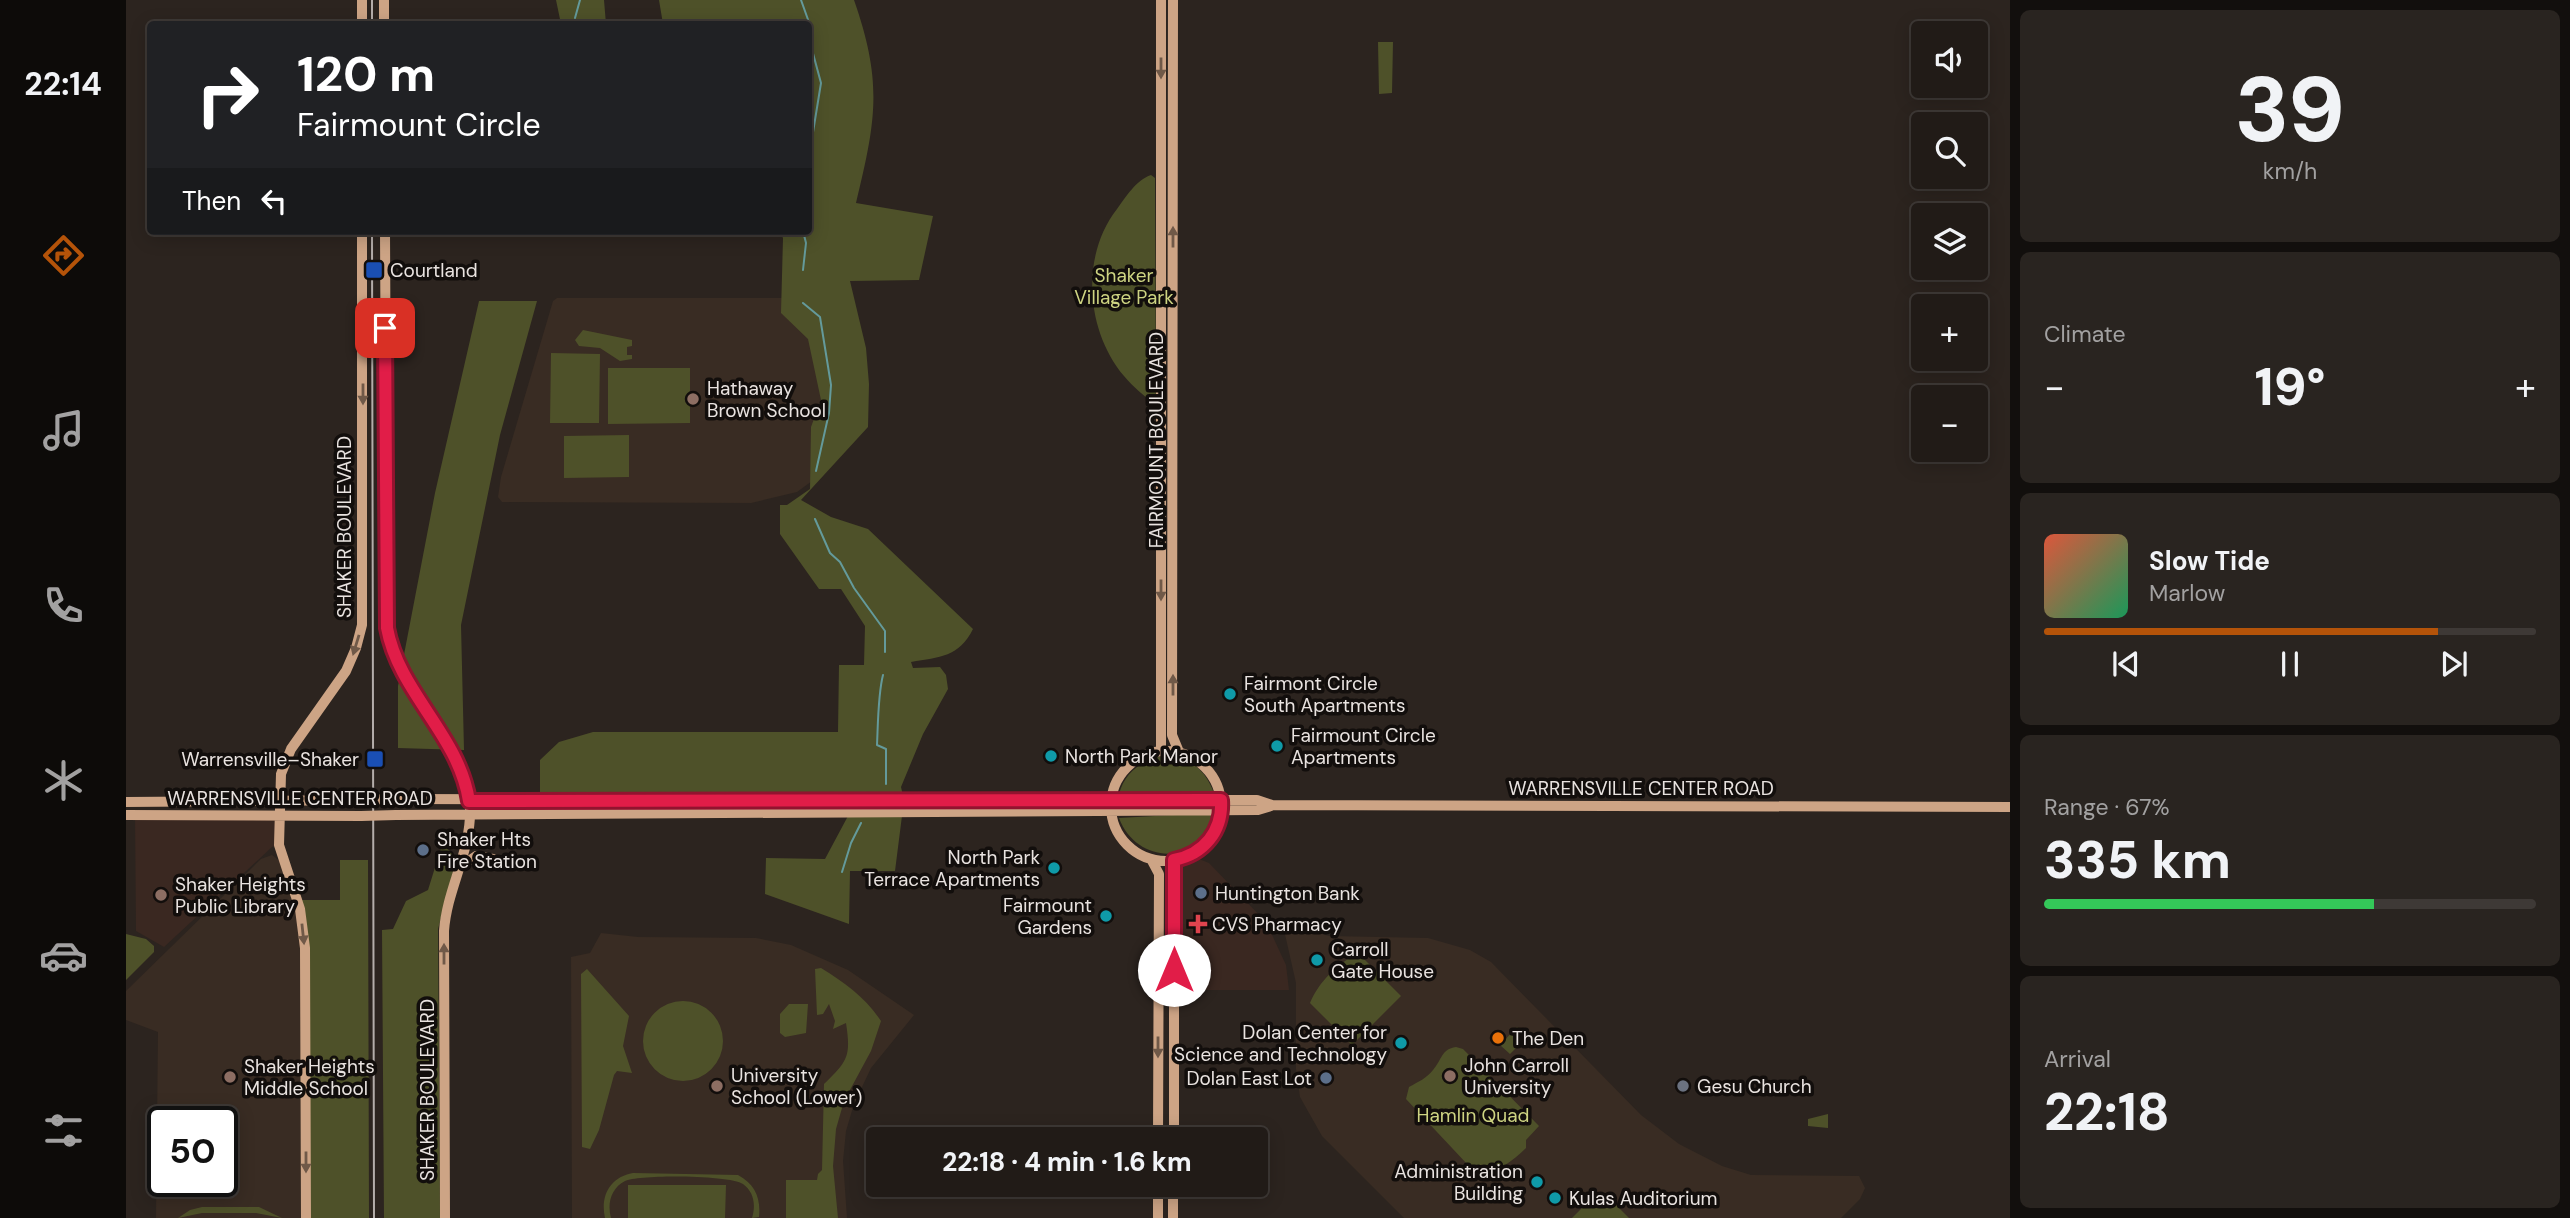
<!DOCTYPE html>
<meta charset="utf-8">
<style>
:root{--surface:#211b17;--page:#292420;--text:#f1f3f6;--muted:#a2a1a1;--line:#3e3936;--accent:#b45309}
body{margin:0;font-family:"DM Sans",sans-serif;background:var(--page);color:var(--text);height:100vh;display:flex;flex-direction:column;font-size:26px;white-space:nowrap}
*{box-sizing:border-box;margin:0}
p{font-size:23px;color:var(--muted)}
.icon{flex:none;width:38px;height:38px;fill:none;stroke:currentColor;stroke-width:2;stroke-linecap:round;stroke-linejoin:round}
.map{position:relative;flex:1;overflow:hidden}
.details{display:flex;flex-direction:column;gap:10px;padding:10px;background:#120f0d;width:560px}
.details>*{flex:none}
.banner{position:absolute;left:21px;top:21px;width:665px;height:214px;border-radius:7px;box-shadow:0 4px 18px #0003,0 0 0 2px var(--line);background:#202124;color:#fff;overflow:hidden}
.buttons{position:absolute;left:1785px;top:21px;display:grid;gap:14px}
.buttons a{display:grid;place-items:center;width:77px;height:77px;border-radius:7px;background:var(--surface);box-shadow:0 4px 18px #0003,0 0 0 2px var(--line);font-size:35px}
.speed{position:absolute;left:21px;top:1106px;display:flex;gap:14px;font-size:35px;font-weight:700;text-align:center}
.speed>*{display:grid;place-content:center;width:91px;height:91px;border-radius:50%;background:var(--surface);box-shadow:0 4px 18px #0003,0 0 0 2px var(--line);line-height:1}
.speed .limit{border:4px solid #111;border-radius:10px;background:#fff;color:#111}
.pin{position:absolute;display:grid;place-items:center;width:60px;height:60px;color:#fff;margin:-30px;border-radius:14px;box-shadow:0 4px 10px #0006}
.me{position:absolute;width:77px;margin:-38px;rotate:0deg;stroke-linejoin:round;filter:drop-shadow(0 0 5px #0008)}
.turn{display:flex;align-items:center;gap:24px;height:147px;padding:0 35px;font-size:32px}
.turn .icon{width:91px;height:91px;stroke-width:2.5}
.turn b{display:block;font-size:49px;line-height:60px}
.then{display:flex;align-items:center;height:66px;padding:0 35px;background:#0003;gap:14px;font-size:26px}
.big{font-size:52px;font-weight:800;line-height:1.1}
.details .tile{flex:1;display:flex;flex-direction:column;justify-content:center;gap:10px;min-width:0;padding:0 24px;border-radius:10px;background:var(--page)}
.details .dial{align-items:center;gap:0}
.dial b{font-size:91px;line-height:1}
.song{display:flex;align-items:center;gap:21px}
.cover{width:84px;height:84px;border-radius:10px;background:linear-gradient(135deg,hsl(10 70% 55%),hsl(150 70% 35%))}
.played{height:7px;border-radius:4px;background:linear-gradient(90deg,var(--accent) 80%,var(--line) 80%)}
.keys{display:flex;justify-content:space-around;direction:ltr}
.heat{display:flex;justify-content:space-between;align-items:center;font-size:38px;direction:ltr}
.charge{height:10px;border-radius:5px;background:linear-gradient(90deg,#34c759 67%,var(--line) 0)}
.trip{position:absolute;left:740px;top:1127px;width:402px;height:70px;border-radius:7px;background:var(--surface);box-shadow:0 4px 18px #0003,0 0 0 2px var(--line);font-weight:800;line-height:70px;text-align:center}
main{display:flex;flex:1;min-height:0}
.tabs{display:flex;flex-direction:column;width:126px;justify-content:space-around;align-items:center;background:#0d0b09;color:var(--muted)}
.tabs .icon{width:49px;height:49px}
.tabs .selected{color:var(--accent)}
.tabs b{font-size:32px;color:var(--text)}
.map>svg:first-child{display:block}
.commercial{fill:#3a2821}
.built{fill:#392c23;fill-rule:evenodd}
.green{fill:#4e5129}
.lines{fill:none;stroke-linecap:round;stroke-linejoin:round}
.stream{stroke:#649a9b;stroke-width:2}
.major{stroke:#cda485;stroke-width:10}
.tram{stroke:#b4adaa;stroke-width:2}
.major-bridge{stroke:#cda485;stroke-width:10}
.oneway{fill:#705948}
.route-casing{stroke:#92132f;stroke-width:18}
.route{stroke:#e11d48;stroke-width:12}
.transit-dot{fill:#1a4fb4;stroke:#120e0c;stroke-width:2.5}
.education-dot{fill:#8d6e63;stroke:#120e0c;stroke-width:2.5}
.culture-dot{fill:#0f9aa8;stroke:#120e0c;stroke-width:2.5}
.service-dot{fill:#5c6f8a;stroke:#120e0c;stroke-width:2.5}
.health-dot{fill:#e0444e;stroke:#120e0c;stroke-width:2.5}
.food-dot{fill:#e8710a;stroke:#120e0c;stroke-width:2.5}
.worship-dot{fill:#6b7280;stroke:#120e0c;stroke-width:2.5}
.labels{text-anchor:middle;stroke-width:7;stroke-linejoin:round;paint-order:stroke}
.poi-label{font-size:19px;fill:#e9e3e0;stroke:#120e0c;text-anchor:start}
.park-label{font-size:19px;fill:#ced482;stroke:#120e0c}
.street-label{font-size:19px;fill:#e9e3e0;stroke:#120e0c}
</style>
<main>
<nav class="tabs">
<b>22:14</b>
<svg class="icon selected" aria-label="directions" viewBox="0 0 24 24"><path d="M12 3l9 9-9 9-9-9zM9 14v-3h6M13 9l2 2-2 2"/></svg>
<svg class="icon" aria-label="music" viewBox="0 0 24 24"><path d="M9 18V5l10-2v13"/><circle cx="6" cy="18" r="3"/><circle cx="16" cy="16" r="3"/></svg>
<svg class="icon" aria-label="phone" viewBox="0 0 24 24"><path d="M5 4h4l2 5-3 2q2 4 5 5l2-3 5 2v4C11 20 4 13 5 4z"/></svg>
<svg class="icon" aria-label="climate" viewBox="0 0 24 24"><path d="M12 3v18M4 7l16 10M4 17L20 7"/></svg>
<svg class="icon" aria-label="car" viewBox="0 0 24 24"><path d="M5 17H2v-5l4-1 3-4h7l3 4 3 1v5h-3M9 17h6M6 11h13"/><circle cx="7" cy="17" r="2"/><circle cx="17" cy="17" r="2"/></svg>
<svg class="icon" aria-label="filters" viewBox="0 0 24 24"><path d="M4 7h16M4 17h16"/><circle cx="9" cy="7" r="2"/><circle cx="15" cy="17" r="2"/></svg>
</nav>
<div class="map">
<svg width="1884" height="1218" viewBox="0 0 1884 1218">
<rect width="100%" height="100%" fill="#2c241f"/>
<path class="commercial" d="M 9,815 L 153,815 L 153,845 L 146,847 L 38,947 L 10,931 Z
M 1073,859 L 1083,863 L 1140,922 L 1160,965 L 1163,990 L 1050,990 L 1050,879 L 1055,878 L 1055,868 L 1060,862 Z"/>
<path class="built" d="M 431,298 L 713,298 L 705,467 L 671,492 L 625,503 L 376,502 L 372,497 L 375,477 L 427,301 Z
M 146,855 L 154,861 L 165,890 L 175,931 L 177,1218 L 30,1218 L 32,1032 L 0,1020 L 0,991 L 135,859 ZM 37,1122 L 96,1122 L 96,1181 L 37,1181 Z
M 1160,926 L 1169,926 L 1203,936 L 1302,938 L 1344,950 L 1365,962 L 1515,1115 L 1553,1144 L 1596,1166 L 1625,1175 L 1733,1176 L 1739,1188 L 1734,1199 L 1715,1218 L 1278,1218 L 1196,1136 L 1174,1097 L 1170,1069 L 1170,983 L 1158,930 Z
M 475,933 L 512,937 L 630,938 L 665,945 L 722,970 L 788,1015 L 745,1068 L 728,1104 L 720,1131 L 717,1161 L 721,1218 L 446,1218 L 445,957 L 464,953 Z"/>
<path class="green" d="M 430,0 L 478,0 L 480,24 L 435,24 Z
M 533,0 L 728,0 C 757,83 750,120 730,203 L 807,216 L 793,280 L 724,281 L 740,348 L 743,384 L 742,427 L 675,500 L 705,517 L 742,529 L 847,629 C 833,657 814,657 785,662 L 787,668 L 814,667 L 820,675 L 822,689 L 797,734 L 775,787 L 778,800 L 769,871 L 724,871 L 723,924 L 639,894 L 640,858 L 699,859 L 730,801 L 414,801 L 414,760 L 433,742 L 467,732 L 712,732 L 713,665 L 738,665 L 739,626 L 715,589 L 693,589 L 654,534 L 654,505 L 661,505 L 684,489 L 685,427 L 695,400 L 682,339 L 655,313 L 657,238 L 653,231 L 682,231 L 682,24 L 537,24 Z
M 1252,42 L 1267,42 L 1266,93 L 1253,94 Z
M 1025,175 L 1029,178 L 1030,406 C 1019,396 1007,387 998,376 C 960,331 954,256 991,209 C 1000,197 1010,180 1025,175 Z
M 353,301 L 411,301 L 374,435 L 335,625 L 338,750 L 272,748 L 272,686 L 309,493 Z
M 457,330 L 506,340 L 506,346 L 501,347 L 501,355 L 506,355 L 506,359 L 494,361 L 474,348 L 453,346 L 449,340 Z
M 425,353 L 474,354 L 473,423 L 424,423 Z
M 482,368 L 564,368 L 564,423 L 482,424 Z
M 503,435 L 503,477 L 438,478 L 438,436 Z
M 1037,756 C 1063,756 1079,769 1088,793 L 993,794 C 999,772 1015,761 1037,756 Z
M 1064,814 L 1086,814 L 1088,818 C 1072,867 1010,864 993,818 Z
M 316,845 L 327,853 L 329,864 L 312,929 L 314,1218 L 258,1218 L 256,930 L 267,929 L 280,901 L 302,890 Z
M 214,860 L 242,860 L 243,1218 L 180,1218 L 179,957 L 171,900 L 214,900 Z
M 0,934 L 20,939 L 28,946 L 28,952 L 0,980 Z
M 1232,953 L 1275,996 L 1226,1045 L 1184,1003 C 1193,981 1212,964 1232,953 Z
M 695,968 C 719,983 739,997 755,1021 L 745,1051 L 718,1101 L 710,1129 L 707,1166 L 712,1218 L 660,1218 L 660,1180 L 691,1180 L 692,1174 L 696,1170 L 698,1084 C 722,1061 725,1056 720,1023 L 707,1029 L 709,1021 L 703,1004 L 697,1014 L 691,1015 L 689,969 Z
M 461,969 L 503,1016 L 497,1046 L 506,1073 L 491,1071 L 488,1075 L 473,1130 L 464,1149 L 456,1147 L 455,974 Z
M517 1041a40 40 0 1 1 80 0a40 40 0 1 1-80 0Z
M 663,1004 L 682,1004 L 680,1033 L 659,1037 L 654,1033 L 654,1014 Z
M 1391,1027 L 1401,1037 L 1384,1054 L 1374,1045 Z
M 1330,1047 L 1337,1049 L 1413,1126 L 1400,1140 L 1400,1148 C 1386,1162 1372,1169 1357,1181 L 1280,1099 L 1283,1087 C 1292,1082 1301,1078 1307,1070 C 1316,1060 1315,1049 1330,1047 Z
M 1702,1114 L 1702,1128 L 1682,1126 L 1682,1119 Z
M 507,1173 L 612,1175 C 629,1184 635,1198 633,1217 L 626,1218 C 630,1205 628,1192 617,1184 C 605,1175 513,1174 499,1181 C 485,1188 481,1204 485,1218 L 479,1218 C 474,1196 484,1177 507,1173 Z
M 502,1185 L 600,1185 L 599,1218 L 502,1218 Z
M 1471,1193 L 1479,1194 L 1503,1218 L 1446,1218 Z
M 76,1207 L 133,1207 L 156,1218 L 130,1213 L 76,1213 L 52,1218 L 64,1210 Z"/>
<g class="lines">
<path class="stream" d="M 675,0 L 685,28 L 685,46 L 695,83 L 682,163
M 449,18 L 454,0
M 677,270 L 680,243 L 677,231
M 677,303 L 694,317 L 705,385 L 703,413 L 690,471
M 689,519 L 704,553 L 714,562 L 728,588 L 759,631 L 759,652
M 757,675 C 752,694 752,724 751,745 L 760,749 L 760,784
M 716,872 L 725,843 L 735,823"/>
<path class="major" d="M 258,0 L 258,24
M 1047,0 L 1046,735 L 1053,752
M 236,24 L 236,0
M 259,231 L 261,628 C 274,694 339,737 344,806 C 346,851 321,888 318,931 L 319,1218
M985 806a55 55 0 1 1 110 0a55 55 0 1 1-110 0Z
M 1035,751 L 1035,0
M 269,799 L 1095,800 L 1131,800 L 1146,805 L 1884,807
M 0,802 L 235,800
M 0,815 L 235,816
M 270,815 L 1132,810 L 1145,806
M 1025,859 L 1033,874 L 1032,1139
M 337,865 L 350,856 L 367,859
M 1048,1139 L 1048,860
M 180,1218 L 179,948 L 174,909 L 153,845 L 155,774 L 165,749 L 220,671 L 230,648 L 236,625 L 236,231
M 1032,1218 L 1032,1185
M 1047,1218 L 1047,1185"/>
<path class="tram" d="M 246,0 L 246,24
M 246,231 L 248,1218"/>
<path class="major-bridge" d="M 235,800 L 269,799
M 235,816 L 270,815"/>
</g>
<defs><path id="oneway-solid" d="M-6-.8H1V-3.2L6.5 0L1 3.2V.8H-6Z" transform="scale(1.75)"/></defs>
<g class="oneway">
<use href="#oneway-solid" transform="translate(1035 68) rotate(90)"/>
<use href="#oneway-solid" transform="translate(1047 237) rotate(-90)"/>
<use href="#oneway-solid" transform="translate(237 394) rotate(90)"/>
<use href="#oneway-solid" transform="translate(1035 590) rotate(90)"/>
<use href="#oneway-solid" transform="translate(230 645) rotate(107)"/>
<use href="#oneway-solid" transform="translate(1047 685) rotate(-90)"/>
<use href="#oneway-solid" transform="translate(177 934) rotate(84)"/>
<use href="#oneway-solid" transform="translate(318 954) rotate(-90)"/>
<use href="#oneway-solid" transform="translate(1032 1047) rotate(90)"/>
<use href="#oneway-solid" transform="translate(180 1162) rotate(90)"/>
</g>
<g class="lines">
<g class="route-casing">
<path id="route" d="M 259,328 L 261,628 C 273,693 333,735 343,801 L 1095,800 C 1097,831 1078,854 1048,860 L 1048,970"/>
</g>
<use href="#route" class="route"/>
</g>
<g class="transit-dot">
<rect x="239" y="261" width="18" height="18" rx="3.5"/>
<rect x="240" y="750" width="18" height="18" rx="3.5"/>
</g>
<g class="education-dot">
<circle cx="567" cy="399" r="7"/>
<circle cx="35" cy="895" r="7"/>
<circle cx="1324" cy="1076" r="7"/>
<circle cx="104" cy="1077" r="7"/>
<circle cx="591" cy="1086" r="7"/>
</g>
<g class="culture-dot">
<circle cx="1104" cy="694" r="7"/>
<circle cx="1151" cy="746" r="7"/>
<circle cx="925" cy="756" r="7"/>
<circle cx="928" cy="868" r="7"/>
<circle cx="980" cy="916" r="7"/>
<circle cx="1191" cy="960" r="7"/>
<circle cx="1275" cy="1043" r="7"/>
<circle cx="1411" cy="1182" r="7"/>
<circle cx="1429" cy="1198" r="7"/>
</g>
<g class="service-dot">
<circle cx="297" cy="850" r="7"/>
<circle cx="1075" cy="893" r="7"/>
<circle cx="1200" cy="1078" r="7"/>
</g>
<path class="health-dot" d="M1068.5 913.5h7v7h7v7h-7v7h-7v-7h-7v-7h7z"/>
<circle class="food-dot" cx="1372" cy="1038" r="7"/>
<circle class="worship-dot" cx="1557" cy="1086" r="7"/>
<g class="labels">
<g class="poi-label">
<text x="264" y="277">Courtland</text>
<text x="581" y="395">Hathaway<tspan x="581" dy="22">Brown School</tspan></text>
<text x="1118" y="690">Fairmont Circle<tspan x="1118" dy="22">South Apartments</tspan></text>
<text x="1165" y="742">Fairmount Circle<tspan x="1165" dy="22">Apartments</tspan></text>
<text x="939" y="763">North Park Manor</text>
<text x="233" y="766" text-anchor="end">Warrensville–Shaker</text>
<text x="311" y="846">Shaker Hts<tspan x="311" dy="22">Fire Station</tspan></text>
<text x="914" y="864" text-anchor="end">North Park<tspan x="914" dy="22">Terrace Apartments</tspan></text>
<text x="49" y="891">Shaker Heights<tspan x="49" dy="22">Public Library</tspan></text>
<text x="1089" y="900">Huntington Bank</text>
<text x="966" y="912" text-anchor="end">Fairmount<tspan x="966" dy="22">Gardens</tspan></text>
<text x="1086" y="931">CVS Pharmacy</text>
<text x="1205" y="956">Carroll<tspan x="1205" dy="22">Gate House</tspan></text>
<text x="1261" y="1039" text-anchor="end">Dolan Center for<tspan x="1261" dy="22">Science and Technology</tspan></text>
<text x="1386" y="1045">The Den</text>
<text x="1338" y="1072">John Carroll<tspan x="1338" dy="22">University</tspan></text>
<text x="118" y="1073">Shaker Heights<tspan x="118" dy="22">Middle School</tspan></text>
<text x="605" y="1082">University<tspan x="605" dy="22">School (Lower)</tspan></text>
<text x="1186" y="1085" text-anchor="end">Dolan East Lot</text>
<text x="1571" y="1093">Gesu Church</text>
<text x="1397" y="1178" text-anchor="end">Administration<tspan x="1397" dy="22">Building</tspan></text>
<text x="1443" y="1205">Kulas Auditorium</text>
</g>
<g class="park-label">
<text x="998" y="282">Shaker<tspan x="998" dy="22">Village Park</tspan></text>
<text x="1347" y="1122">Hamlin Quad</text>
</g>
<g class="street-label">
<text transform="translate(1030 440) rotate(-90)" y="7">FAIRMOUNT BOULEVARD</text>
<text transform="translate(218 527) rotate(-90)" y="7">SHAKER BOULEVARD</text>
<text x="1515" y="795">WARRENSVILLE CENTER ROAD</text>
<text x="174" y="805">WARRENSVILLE CENTER ROAD</text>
<text transform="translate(301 1090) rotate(-90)" y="7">SHAKER BOULEVARD</text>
</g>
</g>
</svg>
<div class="buttons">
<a><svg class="icon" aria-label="sound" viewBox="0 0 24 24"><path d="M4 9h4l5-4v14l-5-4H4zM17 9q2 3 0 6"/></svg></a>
<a><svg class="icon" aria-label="search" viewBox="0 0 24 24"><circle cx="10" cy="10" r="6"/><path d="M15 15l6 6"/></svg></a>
<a><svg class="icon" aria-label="layers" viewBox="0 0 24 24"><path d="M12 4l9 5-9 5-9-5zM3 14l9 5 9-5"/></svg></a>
<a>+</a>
<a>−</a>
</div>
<div class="speed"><div class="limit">50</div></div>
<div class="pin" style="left:259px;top:328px;background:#d93025"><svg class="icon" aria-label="arrive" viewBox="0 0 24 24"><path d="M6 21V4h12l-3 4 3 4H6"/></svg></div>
<svg class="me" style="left:1048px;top:970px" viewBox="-20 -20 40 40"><circle r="19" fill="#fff"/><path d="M0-13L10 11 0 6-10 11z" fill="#e11d48"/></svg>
<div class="trip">22:18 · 4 min · 1.6 km</div>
<div class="banner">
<div class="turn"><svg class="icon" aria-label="right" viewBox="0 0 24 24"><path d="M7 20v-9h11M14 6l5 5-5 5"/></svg><div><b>120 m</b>Fairmount Circle</div></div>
<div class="then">Then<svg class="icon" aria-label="left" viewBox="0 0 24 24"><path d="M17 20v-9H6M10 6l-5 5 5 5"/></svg></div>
</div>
</div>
<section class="details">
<div class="tile dial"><b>39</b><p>km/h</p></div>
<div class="tile"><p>Climate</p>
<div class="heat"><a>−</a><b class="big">19°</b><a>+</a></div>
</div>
<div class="tile">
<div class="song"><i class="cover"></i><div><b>Slow Tide</b><p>Marlow</p></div></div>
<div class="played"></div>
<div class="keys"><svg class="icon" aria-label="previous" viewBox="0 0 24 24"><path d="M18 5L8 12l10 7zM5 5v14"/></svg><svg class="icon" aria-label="pause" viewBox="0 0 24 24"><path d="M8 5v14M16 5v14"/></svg><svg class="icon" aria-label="next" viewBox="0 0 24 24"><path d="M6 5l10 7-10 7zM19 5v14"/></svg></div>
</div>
<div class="tile"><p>Range · 67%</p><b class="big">335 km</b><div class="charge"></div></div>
<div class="tile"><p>Arrival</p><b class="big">22:18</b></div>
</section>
</main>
